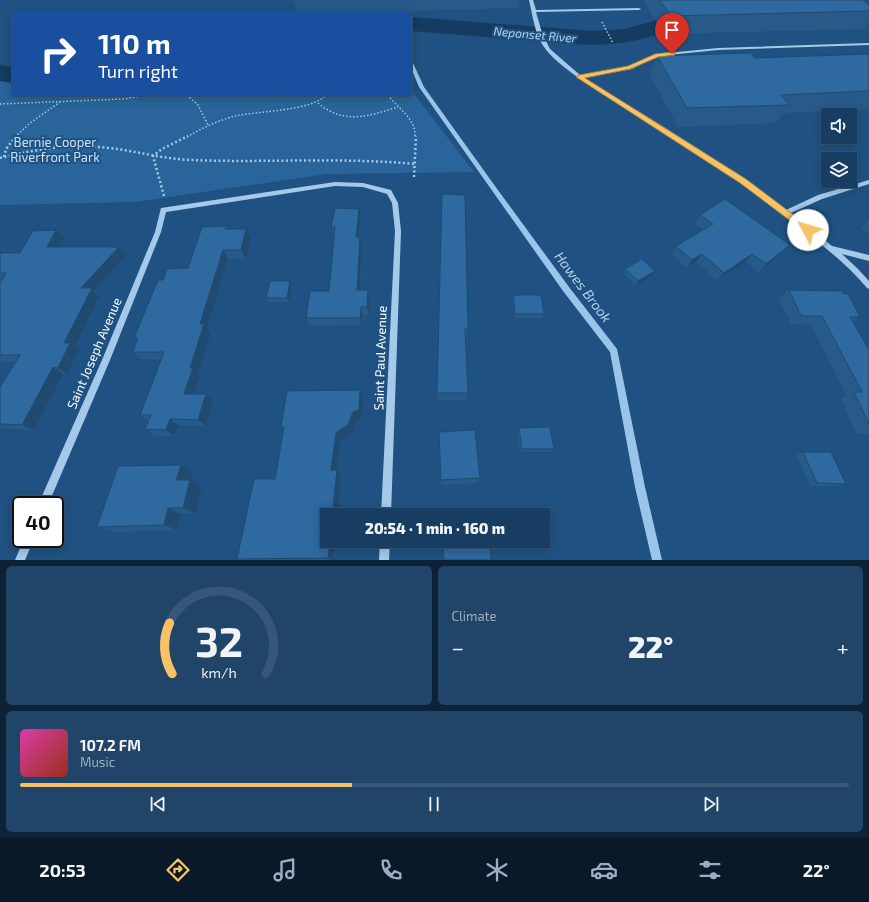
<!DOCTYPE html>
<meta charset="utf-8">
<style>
:root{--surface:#173e62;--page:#204568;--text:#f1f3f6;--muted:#9eaebe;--line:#365777;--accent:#f7c265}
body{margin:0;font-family:"Exo 2",sans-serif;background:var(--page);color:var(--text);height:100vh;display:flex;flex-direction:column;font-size:15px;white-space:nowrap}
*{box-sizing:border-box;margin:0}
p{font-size:13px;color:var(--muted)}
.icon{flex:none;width:22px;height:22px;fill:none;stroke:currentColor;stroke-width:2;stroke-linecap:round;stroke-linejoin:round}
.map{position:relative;height:560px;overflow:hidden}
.drawer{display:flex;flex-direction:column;gap:6px;padding:6px;background:#0d2236;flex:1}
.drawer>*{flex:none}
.banner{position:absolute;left:12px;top:12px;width:400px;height:84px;border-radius:0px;box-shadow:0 2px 10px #0003,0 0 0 1px var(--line);background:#1a4fa0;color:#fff;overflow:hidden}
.buttons{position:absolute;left:821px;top:108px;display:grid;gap:8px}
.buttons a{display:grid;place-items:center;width:36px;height:36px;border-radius:0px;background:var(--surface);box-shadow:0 2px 10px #0003,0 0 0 1px var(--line);font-size:20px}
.speed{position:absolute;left:12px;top:496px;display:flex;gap:8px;font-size:20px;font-weight:700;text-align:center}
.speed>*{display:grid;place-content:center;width:52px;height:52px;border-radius:50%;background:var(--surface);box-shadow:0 2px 10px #0003,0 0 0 1px var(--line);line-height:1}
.speed .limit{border:2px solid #111;border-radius:6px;background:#fff;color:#111}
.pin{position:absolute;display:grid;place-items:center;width:34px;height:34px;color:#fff;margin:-41px -17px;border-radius:50% 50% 50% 0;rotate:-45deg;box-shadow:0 0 4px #0007}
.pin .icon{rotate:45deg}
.me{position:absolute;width:44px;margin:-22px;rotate:309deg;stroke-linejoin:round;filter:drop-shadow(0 0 3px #0008)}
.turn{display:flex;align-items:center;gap:14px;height:84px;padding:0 20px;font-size:18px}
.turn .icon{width:52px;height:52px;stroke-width:2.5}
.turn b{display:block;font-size:28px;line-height:34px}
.big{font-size:30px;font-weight:800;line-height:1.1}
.drawer .card{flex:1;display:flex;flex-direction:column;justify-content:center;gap:6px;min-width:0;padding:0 14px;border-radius:6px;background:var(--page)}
.drawer .dial{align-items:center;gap:0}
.dial svg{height:104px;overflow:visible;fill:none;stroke:var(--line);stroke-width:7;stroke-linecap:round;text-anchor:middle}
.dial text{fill:var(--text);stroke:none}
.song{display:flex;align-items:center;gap:12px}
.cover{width:48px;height:48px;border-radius:6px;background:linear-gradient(135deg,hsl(320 70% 55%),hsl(10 70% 35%))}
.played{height:4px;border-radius:2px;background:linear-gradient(90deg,var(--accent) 40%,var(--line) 40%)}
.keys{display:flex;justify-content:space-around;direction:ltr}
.heat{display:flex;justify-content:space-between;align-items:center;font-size:22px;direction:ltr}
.drawer .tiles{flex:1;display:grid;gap:6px;grid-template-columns:1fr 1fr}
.card:last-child{grid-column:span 2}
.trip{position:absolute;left:320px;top:508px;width:230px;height:40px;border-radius:0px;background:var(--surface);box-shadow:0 2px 10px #0003,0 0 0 1px var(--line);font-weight:800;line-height:40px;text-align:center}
.tab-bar{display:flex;height:64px;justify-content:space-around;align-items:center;background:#091927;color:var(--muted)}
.tab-bar .icon{width:28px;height:28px}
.tab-bar .selected{color:var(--accent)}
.tab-bar b{font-size:18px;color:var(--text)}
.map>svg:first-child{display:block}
.green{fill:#29649a}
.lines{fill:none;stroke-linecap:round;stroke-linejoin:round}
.stream{fill:#99c5ea;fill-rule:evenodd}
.river{fill:#153b61;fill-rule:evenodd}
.path-far1{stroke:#a5c9e9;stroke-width:1.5;stroke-dasharray:1.5 2;stroke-linecap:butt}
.path{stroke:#a5c9e9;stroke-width:2.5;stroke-dasharray:2 2.5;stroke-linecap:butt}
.minor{fill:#a5c9e9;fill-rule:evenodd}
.wall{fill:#285a89}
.shaded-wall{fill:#204a6f}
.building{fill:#2e699f;stroke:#204a6f}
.route{fill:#f7c265;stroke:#a17e42}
.labels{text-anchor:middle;stroke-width:4;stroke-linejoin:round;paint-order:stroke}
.far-water-label{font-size:12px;font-style:italic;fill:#b1d2f0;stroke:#1f5282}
.park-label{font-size:13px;fill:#c9e1f7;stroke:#1f5282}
.street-label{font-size:13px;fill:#fff;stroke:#1f5282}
.water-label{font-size:14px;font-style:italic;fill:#b1d2f0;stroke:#1f5282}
</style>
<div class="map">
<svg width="869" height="560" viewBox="0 0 869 560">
<rect width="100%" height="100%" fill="#1f5282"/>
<path class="green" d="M 0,81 L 13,83 L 13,95 L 411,95 L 411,90 L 474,172 L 327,174 L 135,202 L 0,205 Z"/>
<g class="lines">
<path class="stream" d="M 411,62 L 413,63 L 424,87 L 495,186 L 569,287 L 617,349 L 645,487 L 662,560 L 652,560 L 635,487 L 610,352 L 563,291 L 419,87 L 411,68 Z"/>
<path class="river" d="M 411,17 L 592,31 L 625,29 L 657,20 L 666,22 L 669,27 L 666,32 C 615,50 576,45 524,40 C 486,37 449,34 411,31 Z
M 0,65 L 13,67 L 13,83 L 0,81 Z"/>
<path class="path-far1" d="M 602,22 L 613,43
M 187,95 L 198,105 L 208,125
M 388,95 C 398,109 416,118 415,137
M 318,103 C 344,125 369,116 398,107
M 0,104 L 124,99 L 146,95
M 15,137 L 30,123 L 60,102
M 187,137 C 202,128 217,121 235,116 C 258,111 312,111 326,95"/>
<path class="path" d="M 4,157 L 6,149 L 16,136
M 0,158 C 33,150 65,144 99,147 C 130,149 160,159 191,160 C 266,163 341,157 415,164
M 414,177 L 416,136
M 164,196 L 153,156 L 162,149 L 188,136"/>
<path class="minor" d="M 529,0 L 533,0 L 536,10 L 639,8 L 641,9 L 639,10 L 536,12 L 542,33 L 550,49 L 580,75 L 629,67 L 657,54 L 718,48 L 869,43 L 869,45 L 718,50 L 658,56 L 632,69 L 584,78 C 652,120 723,161 786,210 L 818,195 L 869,180 L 869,184 L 822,199 L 791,213 L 832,246 L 869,255 L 869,261 L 842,254 L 858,269 L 869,281 L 869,289 L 867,288 C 847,264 822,245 797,225 C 747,186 694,151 640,117 C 614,101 588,86 564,67 C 558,62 552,57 547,51 C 535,37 533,17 529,0 Z
M 335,182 L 363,183 L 391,190 L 398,203 L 401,231 L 391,515 L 381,515 L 395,231 L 392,203 L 387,194 L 363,187 L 335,186 L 166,212 L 161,232 L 110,360 L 48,505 L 38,505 L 102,360 L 155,232 L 161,208 Z
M 24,539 L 34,539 L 25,560 L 15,560 Z
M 380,541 L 390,541 L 389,560 L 379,560 Z"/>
</g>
<path class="wall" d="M 294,0 L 519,0 L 518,8 L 324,13 L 297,13 Z
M 643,0 L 863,0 L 869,5 L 869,21 L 863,29 L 664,34 Z
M 869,54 L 869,109 L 783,113 L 776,123 L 678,127 L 650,75 L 657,56 L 755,58 Z
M 442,194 L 468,329 L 467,337 L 466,337 L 468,393 L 467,400 L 437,400 Z
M 700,215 L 782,253 L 759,272 L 746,262 L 717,280 L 696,262 L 686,268 L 671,254 L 676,246 L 704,230 L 695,224 Z
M 361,218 L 359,237 L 360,237 L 362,246 L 360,290 L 368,290 L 370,298 L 369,315 L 362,315 L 362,325 L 309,326 L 306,318 L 329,291 L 335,236 L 334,236 L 331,227 Z
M 869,220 L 869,233 L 861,228 Z
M 226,226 L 227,229 L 251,238 L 246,259 L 228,259 L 207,328 L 211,333 L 198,373 L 200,376 L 194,394 L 213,401 L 206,426 L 178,425 L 174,436 L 155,436 L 145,429 L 149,421 L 140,415 L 161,360 L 141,359 L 133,352 L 137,341 L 134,338 L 163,280 L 188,268 Z
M 64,238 L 59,247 L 126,255 L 94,291 L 99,296 L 75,347 L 79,350 L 67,374 L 63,374 L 34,430 L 0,428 L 0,387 L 16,362 L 0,362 L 0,283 L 1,281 L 0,281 L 0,253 L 20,253 Z
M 625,269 L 652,276 L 636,286 L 623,273 Z
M 292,286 L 289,302 L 269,302 L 266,298 Z
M 789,290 L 844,294 L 860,317 L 853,322 L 869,350 L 869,434 L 856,433 L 841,399 L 847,396 L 811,325 L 791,324 L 779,299 Z
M 513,295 L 544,314 L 542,318 L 514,318 L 512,299 Z
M 363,399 L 362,418 L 357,421 L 352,433 L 340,440 L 337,470 L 341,476 L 327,541 L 335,541 L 333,560 L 241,560 L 237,559 L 275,479 L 284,430 L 281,427 Z
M 519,428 L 554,449 L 552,452 L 520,452 L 517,431 Z
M 439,432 L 480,478 L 478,483 L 441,485 Z
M 803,452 L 846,484 L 838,486 L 810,486 L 797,455 Z
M 193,472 L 191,480 L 202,487 L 196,513 L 181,514 L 177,530 L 115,532 L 97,527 Z"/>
<path class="shaded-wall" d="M 359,209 L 361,218 L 357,246 L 356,237 Z
M 246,229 L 251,238 L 246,259 L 241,250 Z
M 56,230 L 64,238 L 55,255 L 47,247 Z
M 360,237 L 362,246 L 359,298 L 357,290 Z
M 790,245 L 782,253 L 759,272 L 766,264 Z
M 119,247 L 126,255 L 94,291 L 99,296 L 75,347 L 79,350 L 67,374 L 58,368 L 64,343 L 81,288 Z
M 223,250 L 228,259 L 207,328 L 211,333 L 198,373 L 200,376 L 191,401 L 184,394 L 200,324 Z
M 702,254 L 696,262 L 686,268 L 692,260 Z
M 752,254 L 746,262 L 717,280 L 724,273 Z
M 655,271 L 652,276 L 636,286 L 638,281 Z
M 290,281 L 292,286 L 289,302 L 287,298 Z
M 368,290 L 370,298 L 369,315 L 367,307 Z
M 361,307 L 362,315 L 362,325 L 360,318 Z
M 53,367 L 63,374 L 34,430 L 22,425 Z
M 360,390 L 363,399 L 362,418 L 357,421 L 352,433 L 340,440 L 336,477 L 331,470 L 336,433 Z
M 206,394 L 213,401 L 206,426 L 198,420 Z
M 170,419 L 178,425 L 174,436 L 166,430 Z
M 181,465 L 193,472 L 191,480 L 202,487 L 196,513 L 183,508 L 176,480 Z
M 337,470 L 341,476 L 338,515 L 332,515 Z
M 168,508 L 181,514 L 177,530 L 164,525 Z
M 330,541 L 335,541 L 333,560 L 331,560 L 328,558 Z"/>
<path class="building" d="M 660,0 L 863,0 L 869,5 L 869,11 L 671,16 Z
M 751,53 L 755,58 L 869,54 L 869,91 L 781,95 L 789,105 L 687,108 L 657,56 Z
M 442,194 L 465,195 L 468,329 L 465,329 L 468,393 L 437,393 Z
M 725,199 L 790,245 L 766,264 L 752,254 L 724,273 L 702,254 L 692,260 L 676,246 L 713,224 L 700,215 Z
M 335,208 L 359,209 L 356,237 L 360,237 L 357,290 L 368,290 L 367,307 L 361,307 L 360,318 L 306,318 L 310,291 L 329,291 L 335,227 L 331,227 Z
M 226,226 L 225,229 L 246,229 L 241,250 L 223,250 L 200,324 L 204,324 L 190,368 L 193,368 L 184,394 L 206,394 L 198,420 L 170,419 L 166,430 L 145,429 L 151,415 L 140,415 L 164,352 L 133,352 L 138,338 L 134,338 L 158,280 L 163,280 L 167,269 L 188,268 L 202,227 Z
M 56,230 L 47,247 L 119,247 L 81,288 L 92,288 L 64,343 L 70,343 L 58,368 L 53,367 L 22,425 L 0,424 L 0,387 L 20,355 L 0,355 L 0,283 L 6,273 L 0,273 L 0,253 L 20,253 L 33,231 Z
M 642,259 L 655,271 L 638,281 L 625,269 Z
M 270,281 L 290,281 L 287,298 L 266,298 Z
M 789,290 L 842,291 L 844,294 L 848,294 L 860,317 L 850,317 L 869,350 L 869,424 L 854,392 L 862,392 L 822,316 L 801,316 Z
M 513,295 L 541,295 L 544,314 L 515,314 Z
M 360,390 L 359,410 L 353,412 L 348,425 L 336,433 L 331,470 L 337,470 L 332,515 L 327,515 L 327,541 L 330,541 L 328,558 L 237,559 L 254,479 L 275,479 L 284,427 L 281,427 L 287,391 Z
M 550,427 L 554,449 L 522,449 L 519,428 Z
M 475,430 L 480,478 L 441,480 L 439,432 Z
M 803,452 L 831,452 L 846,484 L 817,483 Z
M 181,465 L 176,480 L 190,480 L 183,508 L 168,508 L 164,525 L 97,527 L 118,466 Z
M 443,541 L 490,541 L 491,560 L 444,560 Z"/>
<path class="route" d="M 672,52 L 675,53 L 675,55 L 658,57 L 630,69 L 585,78 L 746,179 L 811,228 L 812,230 L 811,232 L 805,232 L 740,183 L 576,77 L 579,75 L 628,66 L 655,54 Z"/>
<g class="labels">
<g class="far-water-label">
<text transform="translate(535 35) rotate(5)" y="4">Neponset River</text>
</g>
<g class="park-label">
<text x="55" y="147">Bernie Cooper<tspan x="55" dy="15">Riverfront Park</tspan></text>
</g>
<g class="street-label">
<text transform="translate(94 353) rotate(-67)" y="5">Saint Joseph Avenue</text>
<text transform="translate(380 358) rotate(-88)" y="5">Saint Paul Avenue</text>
</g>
<g class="water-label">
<text transform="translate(583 287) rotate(53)" y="5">Hawes Brook</text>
</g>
</g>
</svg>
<div class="buttons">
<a><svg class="icon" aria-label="sound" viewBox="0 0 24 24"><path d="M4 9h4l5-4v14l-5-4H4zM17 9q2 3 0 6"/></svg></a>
<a><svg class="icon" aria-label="layers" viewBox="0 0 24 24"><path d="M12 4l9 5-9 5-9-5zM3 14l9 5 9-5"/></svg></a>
</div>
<div class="speed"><div class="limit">40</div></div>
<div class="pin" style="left:672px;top:54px;background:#d93025"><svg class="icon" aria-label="arrive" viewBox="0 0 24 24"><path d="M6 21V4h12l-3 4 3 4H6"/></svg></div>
<svg class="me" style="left:808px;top:230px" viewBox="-20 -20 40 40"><circle r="19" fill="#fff"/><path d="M0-13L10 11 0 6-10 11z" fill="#f7c265"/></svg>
<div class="trip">20:54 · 1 min · 160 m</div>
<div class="banner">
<div class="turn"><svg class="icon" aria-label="right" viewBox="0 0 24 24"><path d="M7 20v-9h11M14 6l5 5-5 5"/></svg><div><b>110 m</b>Turn right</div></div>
</div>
</div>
<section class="drawer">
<div class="tiles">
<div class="card dial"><svg viewBox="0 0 100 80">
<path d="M14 69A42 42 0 1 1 86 69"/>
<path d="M14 69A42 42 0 0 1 12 30" stroke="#f7c265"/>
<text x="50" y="56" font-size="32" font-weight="700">32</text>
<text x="50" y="72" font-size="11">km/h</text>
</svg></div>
<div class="card"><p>Climate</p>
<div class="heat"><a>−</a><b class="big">22°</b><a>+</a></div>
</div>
<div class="card">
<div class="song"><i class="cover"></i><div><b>107.2 FM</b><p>Music</p></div></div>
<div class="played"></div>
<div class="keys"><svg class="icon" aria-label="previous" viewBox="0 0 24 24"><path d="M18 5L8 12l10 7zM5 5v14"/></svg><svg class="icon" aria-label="pause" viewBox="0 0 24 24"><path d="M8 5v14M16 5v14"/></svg><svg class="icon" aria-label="next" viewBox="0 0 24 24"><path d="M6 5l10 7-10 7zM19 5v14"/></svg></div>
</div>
</div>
</section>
<nav class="tab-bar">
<b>20:53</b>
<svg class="icon selected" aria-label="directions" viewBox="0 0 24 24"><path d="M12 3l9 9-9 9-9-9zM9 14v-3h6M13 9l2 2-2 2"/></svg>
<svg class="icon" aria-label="music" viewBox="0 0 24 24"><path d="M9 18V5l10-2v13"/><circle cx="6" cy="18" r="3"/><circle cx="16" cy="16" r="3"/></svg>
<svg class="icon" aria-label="phone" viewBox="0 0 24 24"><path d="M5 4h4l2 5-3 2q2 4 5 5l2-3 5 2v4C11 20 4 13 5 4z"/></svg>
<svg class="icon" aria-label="climate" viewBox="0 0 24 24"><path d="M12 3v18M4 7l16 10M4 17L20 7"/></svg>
<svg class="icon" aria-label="car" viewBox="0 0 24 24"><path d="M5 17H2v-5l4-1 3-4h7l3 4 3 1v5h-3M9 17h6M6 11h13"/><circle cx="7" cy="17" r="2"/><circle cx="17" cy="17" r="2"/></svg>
<svg class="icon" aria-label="filters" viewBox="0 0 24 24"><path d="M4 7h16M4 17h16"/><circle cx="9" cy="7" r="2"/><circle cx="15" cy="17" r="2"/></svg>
<b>22°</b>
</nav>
